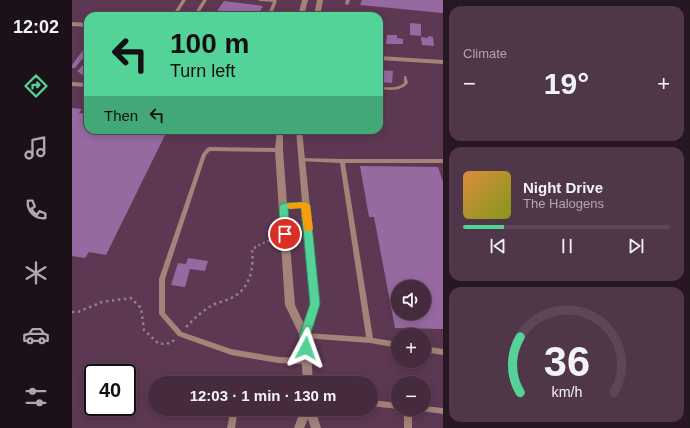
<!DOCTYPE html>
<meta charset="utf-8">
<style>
:root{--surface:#462a3e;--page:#503649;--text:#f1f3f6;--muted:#b0a7b0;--line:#5e4658;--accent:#53d397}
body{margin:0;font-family:Helvetica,sans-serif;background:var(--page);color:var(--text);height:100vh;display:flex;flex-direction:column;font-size:15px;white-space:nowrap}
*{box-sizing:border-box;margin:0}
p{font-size:13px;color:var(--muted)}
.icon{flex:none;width:22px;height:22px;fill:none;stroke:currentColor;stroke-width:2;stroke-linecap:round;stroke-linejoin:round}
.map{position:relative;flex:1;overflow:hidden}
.drawer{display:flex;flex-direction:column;gap:6px;padding:6px;background:#261722;width:247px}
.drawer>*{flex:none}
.guide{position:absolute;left:12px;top:12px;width:299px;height:122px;border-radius:12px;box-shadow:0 2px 10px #0003,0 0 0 1px var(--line);background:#53d397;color:#111;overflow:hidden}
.fabs{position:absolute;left:319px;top:280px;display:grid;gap:8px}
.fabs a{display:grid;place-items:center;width:40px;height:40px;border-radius:50%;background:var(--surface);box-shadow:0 2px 10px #0003,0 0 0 1px var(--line);font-size:20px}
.speed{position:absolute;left:12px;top:364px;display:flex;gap:8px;font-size:20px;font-weight:700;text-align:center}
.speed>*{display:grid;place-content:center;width:52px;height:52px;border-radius:50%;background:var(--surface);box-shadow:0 2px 10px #0003,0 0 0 1px var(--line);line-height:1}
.speed .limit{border:2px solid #111;border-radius:6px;background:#fff;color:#111}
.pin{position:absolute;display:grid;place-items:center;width:34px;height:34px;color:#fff;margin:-17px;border:2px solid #fff;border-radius:50%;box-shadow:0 1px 4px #0007}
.me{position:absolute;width:44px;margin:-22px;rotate:4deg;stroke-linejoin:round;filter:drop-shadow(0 0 3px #0008)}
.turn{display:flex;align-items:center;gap:14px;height:84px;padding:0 20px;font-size:18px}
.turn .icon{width:52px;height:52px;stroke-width:2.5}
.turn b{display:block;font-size:28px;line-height:34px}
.then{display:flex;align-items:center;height:38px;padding:0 20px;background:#0003;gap:8px;font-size:15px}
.big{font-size:30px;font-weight:800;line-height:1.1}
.drawer .widget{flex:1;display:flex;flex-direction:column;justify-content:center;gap:6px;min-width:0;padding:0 14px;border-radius:12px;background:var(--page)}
.drawer .dial{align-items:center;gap:0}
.dial svg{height:104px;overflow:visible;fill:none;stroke:var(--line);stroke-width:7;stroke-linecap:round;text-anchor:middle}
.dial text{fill:var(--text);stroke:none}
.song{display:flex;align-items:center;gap:12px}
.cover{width:48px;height:48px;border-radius:6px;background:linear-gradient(135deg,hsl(30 70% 55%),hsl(70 70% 35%))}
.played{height:4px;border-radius:2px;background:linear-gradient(90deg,var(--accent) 20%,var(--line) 20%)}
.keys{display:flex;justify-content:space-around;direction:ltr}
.heat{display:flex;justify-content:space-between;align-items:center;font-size:22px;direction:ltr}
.trip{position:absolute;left:76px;top:376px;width:230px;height:40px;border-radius:20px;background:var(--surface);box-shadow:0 2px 10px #0003,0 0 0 1px var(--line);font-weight:800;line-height:40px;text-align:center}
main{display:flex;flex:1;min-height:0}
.tabs{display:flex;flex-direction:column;width:72px;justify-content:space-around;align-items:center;background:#1c1119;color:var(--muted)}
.tabs .icon{width:28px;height:28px}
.tabs .current{color:var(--accent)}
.tabs b{font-size:18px;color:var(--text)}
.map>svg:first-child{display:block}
.building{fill:#966aa1;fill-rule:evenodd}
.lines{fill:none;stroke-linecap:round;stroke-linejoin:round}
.path-far1{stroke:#9a7a90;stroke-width:2;stroke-dasharray:2 3;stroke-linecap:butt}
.path{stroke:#9a7a90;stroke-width:2.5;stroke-dasharray:2.5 3.5;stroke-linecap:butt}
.service{fill:#a48378;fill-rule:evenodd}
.minor{fill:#a48378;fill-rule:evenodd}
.tertiary{fill:#a48378;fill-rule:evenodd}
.route{fill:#53d397;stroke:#368962}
.slow{fill:#f59e0b}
</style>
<main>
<nav class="tabs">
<b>12:02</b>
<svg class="icon current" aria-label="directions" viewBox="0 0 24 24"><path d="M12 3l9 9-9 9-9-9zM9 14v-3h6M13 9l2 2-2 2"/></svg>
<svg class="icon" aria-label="music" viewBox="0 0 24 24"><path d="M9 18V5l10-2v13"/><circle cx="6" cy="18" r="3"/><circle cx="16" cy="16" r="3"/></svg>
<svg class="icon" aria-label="phone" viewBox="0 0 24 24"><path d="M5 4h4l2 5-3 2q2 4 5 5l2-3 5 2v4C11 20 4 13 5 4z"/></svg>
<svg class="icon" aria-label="climate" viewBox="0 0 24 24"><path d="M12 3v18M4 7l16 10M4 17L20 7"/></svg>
<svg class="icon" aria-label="car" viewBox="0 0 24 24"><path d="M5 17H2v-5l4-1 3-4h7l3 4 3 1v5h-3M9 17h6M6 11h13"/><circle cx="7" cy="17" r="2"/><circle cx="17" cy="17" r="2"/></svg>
<svg class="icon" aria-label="filters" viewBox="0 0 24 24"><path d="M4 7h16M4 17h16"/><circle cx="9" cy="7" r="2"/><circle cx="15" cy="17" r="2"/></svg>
</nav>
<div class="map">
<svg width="371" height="428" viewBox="0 0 371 428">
<rect width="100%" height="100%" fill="#5d3852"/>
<path class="building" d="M 290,0 L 371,0 L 371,13 L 288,5 Z
M 152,1 L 191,6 L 185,16 L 168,14 L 167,15 L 145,11 Z
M 338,23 L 349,24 L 349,36 L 338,35 Z
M 315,35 L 325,35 L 325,38 L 331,39 L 331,44 L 314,44 Z
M 356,36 L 361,37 L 362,46 L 350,45 L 349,37 L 356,38 Z
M 14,46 L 16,47 L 16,51 L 12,57 L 16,56 L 16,77 L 10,76 L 11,75 L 7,73 L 8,72 L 5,72 L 15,60 L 10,59 L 3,68 L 0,68 L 0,65 Z
M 307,70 L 321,71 L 320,83 L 307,82 Z
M 0,108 L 10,109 L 7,113 L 14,114 L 12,116 L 16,116 L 16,130 L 95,131 L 34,255 L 17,252 L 13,258 L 0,256 Z
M 288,166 L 366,167 L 371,182 L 371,329 L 323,328 L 302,217 L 297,217 ZM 326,287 L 352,287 L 352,313 L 326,313 Z
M 116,258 L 136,261 L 133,271 L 118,269 L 113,287 L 99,285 L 106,263 L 114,264 Z"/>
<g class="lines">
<path class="path-far1" d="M 182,248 L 195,241 L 202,240"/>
<path class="path" d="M 0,312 L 6,312 L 30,302 L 59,298 L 69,308 L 72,330 L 87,344 L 99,343 L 103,339
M 114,327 C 123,318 132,309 143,304 C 150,301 157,300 163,296 C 179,286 182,266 180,249 L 184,247"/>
<path class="service" d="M 110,0 L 114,0 L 104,16 L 100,16 Z
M 131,0 L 135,0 L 125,16 L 121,16 Z
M 186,0 L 204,0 L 205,1 L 199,16 L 195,16 L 201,2 L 188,1 Z
M 274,0 L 278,0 L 276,5 L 273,4 Z
M 332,76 L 334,76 L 336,83 C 328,92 318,90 307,89 L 307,87 C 316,87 325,89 332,83 Z
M 137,147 L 207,148 L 209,150 L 207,152 L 138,151 L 134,155 L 93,279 L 93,313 L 110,332 L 159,349 L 206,357 L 234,358 L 236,359 L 237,361 L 236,363 L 234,364 L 206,363 L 159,355 L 106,336 L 87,314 L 87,279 L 130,154 L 135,148 Z
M 229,158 L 270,159 L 371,159 L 371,163 L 273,163 L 301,338 L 326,342 L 326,348 L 298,343 L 231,338 L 230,336 L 231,334 L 233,333 L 294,337 L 268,163 L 227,161 L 227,159 Z
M 352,346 L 371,349 L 371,355 L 352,352 Z
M 299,400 L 326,403 L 326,409 L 327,409 L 326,409 L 299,406 Z
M 352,406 L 371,408 L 371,414 L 349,411 L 348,409 L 352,409 Z
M 161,409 L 170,409 L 165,415 L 163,428 L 155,428 L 158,414 Z
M 332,409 L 340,409 L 340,428 L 332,428 Z"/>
<path class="minor" d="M 307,56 L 371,60 L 371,64 L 307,60 Z
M 0,82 L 16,83 L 16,87 L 0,86 Z"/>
<path class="tertiary" d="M 230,0 L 236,0 L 232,16 L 226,16 Z
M 245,0 L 251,0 L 248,16 L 242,16 Z
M 0,22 L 16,23 L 16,27 L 0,26 Z
M 205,130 L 211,130 L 211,150 L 215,203 L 230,202 L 224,130 L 230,130 L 248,304 L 238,336 L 241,383 L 231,383 L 228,336 L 213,305 L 203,150 ZM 230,208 L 238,304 L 232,324 L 223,305 L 215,209 Z
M 229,409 L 243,409 L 249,428 L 239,428 L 236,419 L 232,428 L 222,428 Z"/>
</g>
<path class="route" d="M 234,202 L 238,205 L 248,304 L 238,336 L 239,348 L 237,352 L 234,353 L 230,352 L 227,336 L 238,304 L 229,208 L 216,209 L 218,234 L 213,238 L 208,234 L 207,206 L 211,203 Z"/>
<path class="slow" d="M 234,202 L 238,205 L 241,229 L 236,232 L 232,229 L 229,208 L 218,209 L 214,206 L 218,203 Z"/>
</svg>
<div class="fabs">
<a><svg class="icon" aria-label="sound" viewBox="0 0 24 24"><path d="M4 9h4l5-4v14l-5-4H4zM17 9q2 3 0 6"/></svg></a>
<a>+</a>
<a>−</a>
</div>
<div class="speed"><div class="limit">40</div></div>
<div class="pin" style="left:213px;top:234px;background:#d93025"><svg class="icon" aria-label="arrive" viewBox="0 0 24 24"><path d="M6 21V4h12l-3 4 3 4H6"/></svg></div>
<svg class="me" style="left:234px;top:348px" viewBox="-20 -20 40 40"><path d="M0-17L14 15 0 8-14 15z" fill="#53d397" stroke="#fff" stroke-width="4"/></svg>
<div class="trip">12:03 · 1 min · 130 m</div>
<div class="guide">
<div class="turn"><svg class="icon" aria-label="left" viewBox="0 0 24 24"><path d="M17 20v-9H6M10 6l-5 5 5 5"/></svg><div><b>100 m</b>Turn left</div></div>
<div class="then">Then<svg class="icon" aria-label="left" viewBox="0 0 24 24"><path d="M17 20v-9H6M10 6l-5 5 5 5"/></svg></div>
</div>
</div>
<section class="drawer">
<div class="widget"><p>Climate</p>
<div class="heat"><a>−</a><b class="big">19°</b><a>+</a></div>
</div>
<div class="widget">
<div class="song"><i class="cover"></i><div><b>Night Drive</b><p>The Halogens</p></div></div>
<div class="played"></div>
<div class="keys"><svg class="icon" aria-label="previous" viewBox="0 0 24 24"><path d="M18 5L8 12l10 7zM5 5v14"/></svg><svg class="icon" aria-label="pause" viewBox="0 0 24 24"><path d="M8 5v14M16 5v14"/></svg><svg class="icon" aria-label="next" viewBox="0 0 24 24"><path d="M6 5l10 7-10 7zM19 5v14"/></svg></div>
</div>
<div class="widget dial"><svg viewBox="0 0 100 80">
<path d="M14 69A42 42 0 1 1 86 69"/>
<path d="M14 69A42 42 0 0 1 14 26" stroke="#53d397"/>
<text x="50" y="56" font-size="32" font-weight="700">36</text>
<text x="50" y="72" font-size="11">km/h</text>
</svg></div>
</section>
</main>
